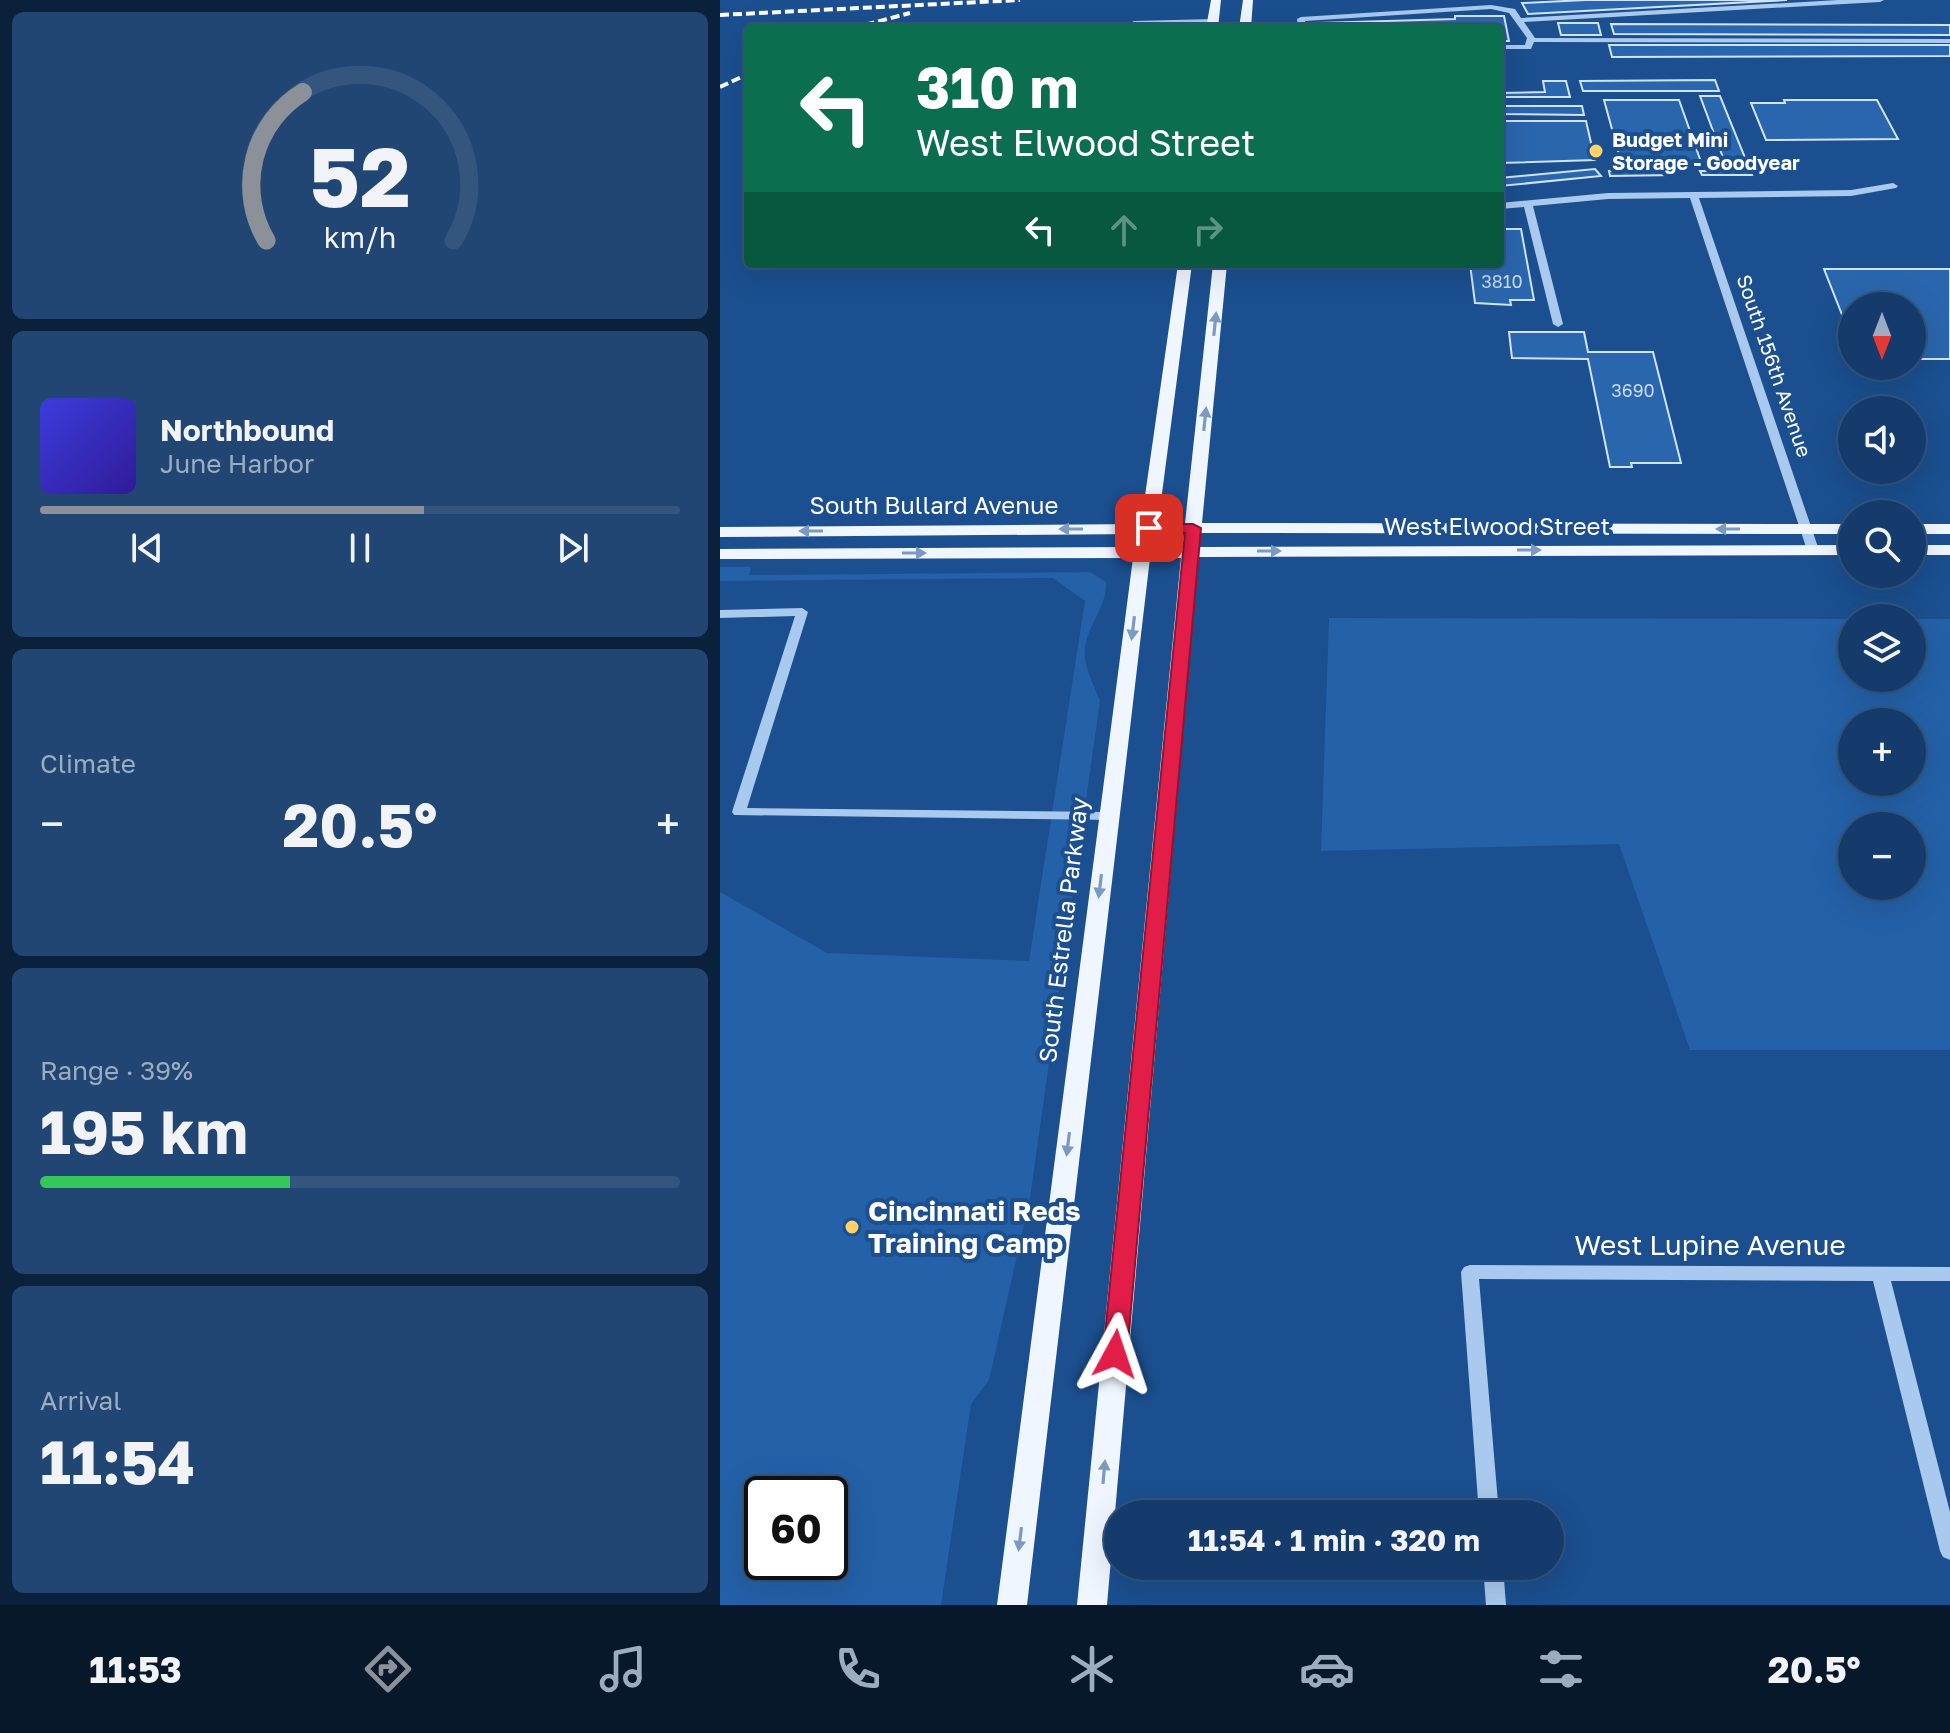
<!DOCTYPE html>
<meta charset="utf-8">
<style>
:root{--surface:#143b6b;--page:#214673;--text:#f1f3f6;--muted:#9dadc1;--line:#33557e;--accent:#8c9099}
body{margin:0;font-family:"Golos Text",sans-serif;background:var(--page);color:var(--text);height:100vh;display:flex;flex-direction:column;font-size:30px;white-space:nowrap}
*{box-sizing:border-box;margin:0}
p{font-size:26px;color:var(--muted)}
.icon{flex:none;width:44px;height:44px;fill:none;stroke:currentColor;stroke-width:2;stroke-linecap:round;stroke-linejoin:round}
.map{position:relative;flex:1;overflow:hidden}
.drawer{display:flex;flex-direction:column;gap:12px;padding:12px;background:#0b203b;width:720px}
.drawer>*{flex:none}
.hud{position:absolute;left:24px;top:24px;width:760px;height:244px;border-radius:8px;box-shadow:0 8px 32px #0002,0 0 0 2px var(--line);background:#0b6e4f;color:#fff;overflow:hidden}
.needle{width:52px;rotate:180deg}
.fabs{position:absolute;left:1118px;top:292px;display:grid;gap:16px}
.fabs a{display:grid;place-items:center;width:88px;height:88px;border-radius:50%;background:var(--surface);box-shadow:0 8px 32px #0002,0 0 0 2px var(--line);font-size:40px}
.speed{position:absolute;left:24px;top:1476px;display:flex;gap:16px;font-size:40px;font-weight:700;text-align:center}
.speed>*{display:grid;place-content:center;width:104px;height:104px;border-radius:50%;background:var(--surface);box-shadow:0 8px 32px #0002,0 0 0 2px var(--line);line-height:1}
.speed .limit{border:4px solid #111;border-radius:12px;background:#fff;color:#111}
.pin{position:absolute;display:grid;place-items:center;width:68px;height:68px;color:#fff;margin:-34px;border-radius:16px;box-shadow:0 4px 12px #0006}
.me{position:absolute;width:88px;margin:-44px;rotate:5deg;stroke-linejoin:round;filter:drop-shadow(0 0 6px #0008)}
.turn{display:flex;align-items:center;gap:28px;height:168px;padding:0 40px;font-size:36px}
.turn .icon{width:104px;height:104px;stroke-width:2.5}
.turn b{display:block;font-size:56px;line-height:68px}
.lanes{display:flex;align-items:center;height:76px;padding:0 40px;background:#0003;justify-content:center;gap:40px;direction:ltr}
.lanes .off{opacity:.35}
.big{font-size:60px;font-weight:700;line-height:1.1}
.drawer .tile{flex:1;display:flex;flex-direction:column;justify-content:center;gap:12px;min-width:0;padding:0 28px;border-radius:12px;background:var(--page)}
.drawer .dial{align-items:center;gap:0}
.dial svg{height:208px;overflow:visible;fill:none;stroke:var(--line);stroke-width:7;stroke-linecap:round;text-anchor:middle}
.dial text{fill:var(--text);stroke:none}
.song{display:flex;align-items:center;gap:24px}
.cover{width:96px;height:96px;border-radius:12px;background:linear-gradient(135deg,hsl(240 70% 55%),hsl(250 70% 35%))}
.played{height:8px;border-radius:4px;background:linear-gradient(90deg,var(--accent) 60%,var(--line) 60%)}
.keys{display:flex;justify-content:space-around;direction:ltr}
.heat{display:flex;justify-content:space-between;align-items:center;font-size:44px;direction:ltr}
.charge{height:12px;border-radius:6px;background:linear-gradient(90deg,#34c759 39%,var(--line) 0)}
.trip{position:absolute;left:384px;top:1500px;width:460px;height:80px;border-radius:40px;background:var(--surface);box-shadow:0 8px 32px #0002,0 0 0 2px var(--line);font-weight:700;line-height:80px;text-align:center}
.tab-bar{display:flex;height:128px;justify-content:space-around;align-items:center;background:#08182b;color:var(--muted)}
.tab-bar .icon{width:56px;height:56px}
.tab-bar .current{color:var(--accent)}
.tab-bar b{font-size:36px;color:var(--text)}
main{display:flex;flex:1;min-height:0}
.map>svg:first-child{display:block}
.green{fill:#2461a8;fill-rule:evenodd}
.building{fill:#2a66ad;stroke:#cfe3fa;stroke-width:2}
.lines{fill:none;stroke-linecap:round;stroke-linejoin:round}
.minor{fill:#a9c9ee;fill-rule:evenodd}
.major{fill:#f0f6ff;fill-rule:evenodd}
.rail{stroke:#fff;stroke-width:4;stroke-dasharray:9 4;stroke-linecap:butt}
.oneway{fill:#7b9ac1}
.route{fill:#e11d48;stroke:#92132f;stroke-width:2}
.poi-dot{fill:#ffd166;stroke:#1b4f8f;stroke-width:3}
.labels{text-anchor:middle;stroke-width:8;stroke-linejoin:round;paint-order:stroke}
.far-number-label{font-size:18px;fill:#cad9ea}
.far-poi-label{font-size:20px;font-weight:bold;fill:#fff;stroke:#1b4f8f;text-anchor:start}
.far-street-label{font-size:20px;fill:#fff;stroke:#1b4f8f}
.street-label{font-size:24px;fill:#fff;stroke:#1b4f8f}
.near-poi-label{font-size:28px;font-weight:bold;fill:#fff;stroke:#1b4f8f;text-anchor:start}
.near-street-label{font-size:28px;fill:#fff;stroke:#1b4f8f}
</style>
<main>
<section class="drawer">
<div class="tile dial"><svg viewBox="0 0 100 80">
<path d="M14 69A42 42 0 1 1 86 69"/>
<path d="M14 69A42 42 0 0 1 28 12" stroke="#8c9099"/>
<text x="50" y="56" font-size="32" font-weight="700">52</text>
<text x="50" y="72" font-size="11">km/h</text>
</svg></div>
<div class="tile">
<div class="song"><i class="cover"></i><div><b>Northbound</b><p>June Harbor</p></div></div>
<div class="played"></div>
<div class="keys"><svg class="icon" aria-label="previous" viewBox="0 0 24 24"><path d="M18 5L8 12l10 7zM5 5v14"/></svg><svg class="icon" aria-label="pause" viewBox="0 0 24 24"><path d="M8 5v14M16 5v14"/></svg><svg class="icon" aria-label="next" viewBox="0 0 24 24"><path d="M6 5l10 7-10 7zM19 5v14"/></svg></div>
</div>
<div class="tile"><p>Climate</p>
<div class="heat"><a>−</a><b class="big">20.5°</b><a>+</a></div>
</div>
<div class="tile"><p>Range · 39%</p><b class="big">195 km</b><div class="charge"></div></div>
<div class="tile"><p>Arrival</p><b class="big">11:54</b></div>
</section>
<div class="map">
<svg width="1230" height="1605" viewBox="0 0 1230 1605">
<rect width="100%" height="100%" fill="#1b4f8f"/>
<path class="green" d="M 0,567 L 31,567 L 29,575 L 370,572 L 386,582 C 388,608 362,630 365,657 C 366,671 375,688 380,701 L 310,1198 L 269,1380 L 251,1404 L 221,1605 L 0,1605 L 0,892 L 107,953 L 309,961 L 365,601 L 333,578 L 0,581 ZM 42,1494 L 110,1494 L 110,1562 L 42,1562 Z
M 609,618 L 1132,619 L 1132,678 L 1192,678 L 1192,619 L 1230,619 L 1230,1050 L 970,1050 L 899,844 L 601,851 ZM 1132,722 L 1192,722 L 1192,782 L 1132,782 ZM 1132,826 L 1192,826 L 1192,886 L 1132,886 Z"/>
<path class="building" d="M 866,0 L 1067,0 L 808,14 L 802,3 Z
M 735,16 L 784,16 L 789,41 L 780,41 L 780,28 L 597,28 L 598,23 L 735,19 Z
M 838,23 L 878,23 L 881,35 L 841,35 Z
M 891,24 L 1230,25 L 1230,35 L 894,34 Z
M 889,45 L 1230,45 L 1230,56 L 892,57 Z
M 995,80 L 999,91 L 863,91 L 860,81 Z
M 823,81 L 846,81 L 850,97 L 780,97 L 780,93 L 825,92 Z
M 980,96 L 1000,96 L 1032,175 L 982,175 L 980,171 L 1008,171 Z
M 884,100 L 959,100 L 981,162 L 901,162 Z
M 1064,100 L 1157,100 L 1178,139 L 1046,140 L 1031,103 L 1065,103 Z
M 780,106 L 862,106 L 864,115 L 780,114 Z
M 780,121 L 866,121 L 875,160 L 780,163 Z
M 875,169 L 881,176 L 780,186 L 780,178 Z
M 889,171 L 953,171 L 955,175 L 890,176 Z
M 780,229 L 801,229 L 814,300 L 790,300 L 791,305 L 755,303 L 750,264 L 780,264 Z
M 1104,269 L 1230,269 L 1230,359 L 1192,359 L 1192,306 L 1132,306 L 1132,340 Z
M 789,332 L 864,332 L 868,352 L 933,352 L 961,463 L 911,463 L 912,467 L 890,467 L 868,359 L 792,358 Z"/>
<g class="lines">
<path class="minor" d="M 1118,0 L 1164,0 L 1160,2 L 804,22 L 815,38 L 1230,39 L 1230,43 L 814,42 L 811,49 L 780,49 L 780,45 L 805,45 L 807,38 L 789,13 L 771,9 L 585,21 L 586,28 L 578,28 L 577,19 L 581,17 L 771,5 L 795,9 L 801,18 Z
M 493,19 L 497,21 L 496,23 L 414,25 L 410,23 L 414,21 Z
M 1173,183 L 1178,186 L 1176,188 L 1131,196 L 979,198 L 1099,550 L 1093,554 L 1087,550 L 970,198 L 888,199 L 813,206 L 843,324 L 838,327 L 833,324 L 804,207 L 780,209 L 780,203 L 888,193 L 1131,190 Z
M 82,608 L 88,612 L 27,808 L 389,812 L 394,814 L 396,817 L 394,820 L 14,815 L 12,812 L 75,616 L 0,618 L 0,610 Z
M 750,1265 L 1230,1267 L 1230,1281 L 1171,1281 L 1230,1512 L 1230,1560 L 1223,1557 L 1220,1551 L 1153,1281 L 759,1279 L 779,1514 L 759,1514 L 741,1272 L 744,1267 Z
M 763,1566 L 783,1566 L 786,1605 L 766,1605 Z"/>
<path class="major" d="M 491,0 L 501,0 L 498,28 L 486,28 Z
M 523,0 L 533,0 L 531,28 L 519,28 Z
M 458,264 L 472,264 L 438,524 L 465,523 L 493,264 L 507,264 L 482,523 L 1132,524 L 1132,534 L 481,533 L 479,547 L 1132,545 L 1132,555 L 478,557 L 387,1605 L 357,1605 L 461,558 L 430,558 L 307,1605 L 277,1605 L 413,558 L 0,559 L 0,549 L 415,547 L 419,534 L 0,537 L 0,527 L 421,524 ZM 436,534 L 464,534 L 462,547 L 432,547 Z
M 1192,524 L 1230,524 L 1230,534 L 1192,534 Z
M 1192,545 L 1230,545 L 1230,555 L 1192,555 Z"/>
<path class="rail" d="M 0,15 L 300,0
M 133,28 L 190,13
M 0,87 L 28,74"/>
</g>
<defs><path id="oneway-solid" d="M-6-.8H1V-3.2L6.5 0L1 3.2V.8H-6Z" transform="scale(2)"/></defs>
<g class="oneway">
<use href="#oneway-solid" transform="translate(495 324) rotate(-84)"/>
<use href="#oneway-solid" transform="translate(485 419) rotate(-84)"/>
<use href="#oneway-solid" transform="translate(351 529) rotate(180)"/>
<use href="#oneway-solid" transform="translate(1008 529) rotate(-180)"/>
<use href="#oneway-solid" transform="translate(91 531) rotate(180)"/>
<use href="#oneway-solid" transform="translate(809 550)"/>
<use href="#oneway-solid" transform="translate(549 551)"/>
<use href="#oneway-solid" transform="translate(194 553)"/>
<use href="#oneway-solid" transform="translate(413 628) rotate(97)"/>
<use href="#oneway-solid" transform="translate(380 886) rotate(97)"/>
<use href="#oneway-solid" transform="translate(348 1144) rotate(97)"/>
<use href="#oneway-solid" transform="translate(384 1472) rotate(-85)"/>
<use href="#oneway-solid" transform="translate(300 1539) rotate(97)"/>
</g>
<path class="route" d="M 429,524 L 473,524 L 481,528 L 407,1354 L 404,1361 L 395,1364 L 387,1361 L 383,1354 L 465,533 L 423,531 L 423,525 Z"/>
<g class="poi-dot">
<circle cx="876" cy="151" r="8"/>
<circle cx="132" cy="1227" r="8"/>
</g>
<g class="labels">
<g class="far-number-label">
<text x="782" y="288">3810</text>
<text x="913" y="397">3690</text>
</g>
<g class="far-poi-label">
<text x="892" y="147">Budget Mini<tspan x="892" dy="23">Storage - Goodyear</tspan></text>
</g>
<g class="far-street-label">
<text transform="translate(1054 366) rotate(71)" y="7">South 156th Avenue</text>
</g>
<g class="street-label">
<text x="214" y="514">South Bullard Avenue</text>
<text x="777" y="535">West Elwood Street</text>
<text transform="translate(344 930) rotate(-83)" y="8">South Estrella Parkway</text>
</g>
<g class="near-poi-label">
<text x="148" y="1221">Cincinnati Reds<tspan x="148" dy="32">Training Camp</tspan></text>
</g>
<g class="near-street-label">
<text x="990" y="1255">West Lupine Avenue</text>
</g>
</g>
</svg>
<div class="fabs">
<a><svg class="needle" viewBox="-14 -14 28 28"><path d="M0-13l5 13h-10z" fill="#e53935"/><path d="M0 13l5-13h-10z" fill="#9dadc1"/></svg></a>
<a><svg class="icon" aria-label="sound" viewBox="0 0 24 24"><path d="M4 9h4l5-4v14l-5-4H4zM17 9q2 3 0 6"/></svg></a>
<a><svg class="icon" aria-label="search" viewBox="0 0 24 24"><circle cx="10" cy="10" r="6"/><path d="M15 15l6 6"/></svg></a>
<a><svg class="icon" aria-label="layers" viewBox="0 0 24 24"><path d="M12 4l9 5-9 5-9-5zM3 14l9 5 9-5"/></svg></a>
<a>+</a>
<a>−</a>
</div>
<div class="speed"><div class="limit">60</div></div>
<div class="pin" style="left:429px;top:528px;background:#d93025"><svg class="icon" aria-label="arrive" viewBox="0 0 24 24"><path d="M6 21V4h12l-3 4 3 4H6"/></svg></div>
<svg class="me" style="left:395px;top:1354px" viewBox="-20 -20 40 40"><path d="M0-17L14 15 0 8-14 15z" fill="#e11d48" stroke="#fff" stroke-width="4"/></svg>
<div class="trip">11:54 · 1 min · 320 m</div>
<div class="hud">
<div class="turn"><svg class="icon" aria-label="left" viewBox="0 0 24 24"><path d="M17 20v-9H6M10 6l-5 5 5 5"/></svg><div><b>310 m</b>West Elwood Street</div></div>
<div class="lanes"><svg class="icon" aria-label="left" viewBox="0 0 24 24"><path d="M17 20v-9H6M10 6l-5 5 5 5"/></svg><svg class="icon off" aria-label="ahead" viewBox="0 0 24 24"><path d="M12 20V5M6 11l6-6 6 6"/></svg><svg class="icon off" aria-label="right" viewBox="0 0 24 24"><path d="M7 20v-9h11M14 6l5 5-5 5"/></svg></div>
</div>
</div>
</main>
<nav class="tab-bar">
<b>11:53</b>
<svg class="icon current" aria-label="directions" viewBox="0 0 24 24"><path d="M12 3l9 9-9 9-9-9zM9 14v-3h6M13 9l2 2-2 2"/></svg>
<svg class="icon" aria-label="music" viewBox="0 0 24 24"><path d="M9 18V5l10-2v13"/><circle cx="6" cy="18" r="3"/><circle cx="16" cy="16" r="3"/></svg>
<svg class="icon" aria-label="phone" viewBox="0 0 24 24"><path d="M5 4h4l2 5-3 2q2 4 5 5l2-3 5 2v4C11 20 4 13 5 4z"/></svg>
<svg class="icon" aria-label="climate" viewBox="0 0 24 24"><path d="M12 3v18M4 7l16 10M4 17L20 7"/></svg>
<svg class="icon" aria-label="car" viewBox="0 0 24 24"><path d="M5 17H2v-5l4-1 3-4h7l3 4 3 1v5h-3M9 17h6M6 11h13"/><circle cx="7" cy="17" r="2"/><circle cx="17" cy="17" r="2"/></svg>
<svg class="icon" aria-label="filters" viewBox="0 0 24 24"><path d="M4 7h16M4 17h16"/><circle cx="9" cy="7" r="2"/><circle cx="15" cy="17" r="2"/></svg>
<b>20.5°</b>
</nav>
